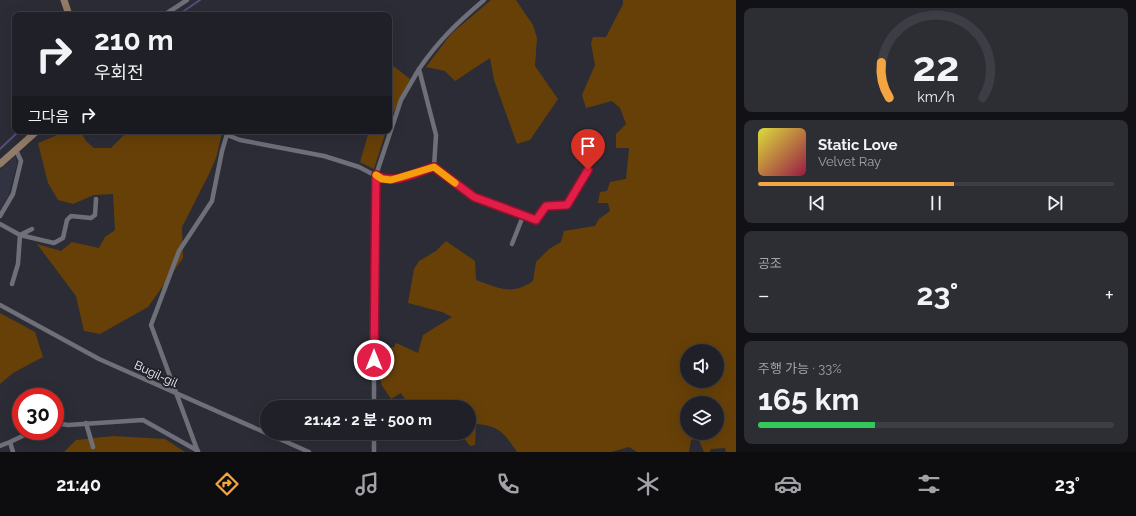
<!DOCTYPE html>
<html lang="ko">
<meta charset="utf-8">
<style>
:root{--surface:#202128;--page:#2d2e34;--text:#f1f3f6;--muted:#a2a3a8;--line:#3d3e45;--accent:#f2a541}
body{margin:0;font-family:Raleway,"Noto Sans KR",sans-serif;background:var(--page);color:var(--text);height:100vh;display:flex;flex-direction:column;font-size:15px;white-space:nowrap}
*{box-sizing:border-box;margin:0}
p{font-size:13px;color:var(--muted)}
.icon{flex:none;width:22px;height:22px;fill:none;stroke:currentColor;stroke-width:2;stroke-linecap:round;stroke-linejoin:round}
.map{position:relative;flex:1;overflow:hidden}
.details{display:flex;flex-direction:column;gap:8px;padding:8px;background:#121216;width:400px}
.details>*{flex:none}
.hud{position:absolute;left:12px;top:12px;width:380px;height:122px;border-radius:8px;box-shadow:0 4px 16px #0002,0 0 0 1px var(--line);background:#202128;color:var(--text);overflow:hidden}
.buttons{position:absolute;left:680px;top:344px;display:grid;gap:8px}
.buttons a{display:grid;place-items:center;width:44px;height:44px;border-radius:50%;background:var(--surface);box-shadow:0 4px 16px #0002,0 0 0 1px var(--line);font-size:20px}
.speed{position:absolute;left:12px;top:388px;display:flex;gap:8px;font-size:20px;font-weight:700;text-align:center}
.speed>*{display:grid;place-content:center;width:52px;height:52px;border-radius:50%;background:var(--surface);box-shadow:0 4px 16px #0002,0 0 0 1px var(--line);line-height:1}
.speed .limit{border:6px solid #d22;background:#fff;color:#111}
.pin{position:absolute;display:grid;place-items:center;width:34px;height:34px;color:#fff;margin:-41px -17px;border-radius:50% 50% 50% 0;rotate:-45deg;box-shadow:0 0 4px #0007}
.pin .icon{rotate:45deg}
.me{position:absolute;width:44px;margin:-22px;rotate:0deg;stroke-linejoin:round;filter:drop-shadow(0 0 3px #0008)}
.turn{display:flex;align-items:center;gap:14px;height:84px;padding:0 16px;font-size:18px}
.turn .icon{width:52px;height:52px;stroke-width:2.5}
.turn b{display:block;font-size:28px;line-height:34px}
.then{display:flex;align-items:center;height:38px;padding:0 16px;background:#0003;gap:8px;font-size:15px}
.big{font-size:30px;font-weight:700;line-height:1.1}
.details .widget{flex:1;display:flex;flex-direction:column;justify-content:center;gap:6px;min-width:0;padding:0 14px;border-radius:8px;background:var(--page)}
.details .dial{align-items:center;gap:0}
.dial svg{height:104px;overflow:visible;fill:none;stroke:var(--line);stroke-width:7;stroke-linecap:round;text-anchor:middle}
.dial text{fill:var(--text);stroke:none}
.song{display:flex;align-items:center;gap:12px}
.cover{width:48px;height:48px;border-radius:6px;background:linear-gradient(135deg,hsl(60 70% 55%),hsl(340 70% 35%))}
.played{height:4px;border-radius:2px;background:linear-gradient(90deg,var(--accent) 55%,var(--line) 55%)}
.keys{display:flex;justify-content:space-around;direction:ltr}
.heat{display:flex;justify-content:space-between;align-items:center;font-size:22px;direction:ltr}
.charge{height:6px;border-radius:3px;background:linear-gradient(90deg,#34c759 33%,var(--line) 0)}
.trip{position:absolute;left:260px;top:400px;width:216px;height:40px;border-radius:20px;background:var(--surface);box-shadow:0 4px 16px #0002,0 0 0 1px var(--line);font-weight:700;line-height:40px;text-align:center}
.dock{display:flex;height:64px;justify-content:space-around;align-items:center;background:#0d0d10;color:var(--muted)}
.dock .icon{width:28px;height:28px}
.dock .on{color:var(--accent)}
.dock b{font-size:18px;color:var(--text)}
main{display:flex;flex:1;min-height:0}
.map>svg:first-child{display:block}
.built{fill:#323342}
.green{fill:#674008;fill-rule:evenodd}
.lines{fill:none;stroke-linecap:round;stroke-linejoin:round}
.stream{stroke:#574b7c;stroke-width:2}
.street{stroke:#6f6f7a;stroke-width:4.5}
.secondary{stroke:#927c67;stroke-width:7}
.route-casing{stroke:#92132f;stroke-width:10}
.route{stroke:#e11d48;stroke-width:7}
.slow{stroke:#f59e0b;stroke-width:7}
.labels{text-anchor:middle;stroke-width:4;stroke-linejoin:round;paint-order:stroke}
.street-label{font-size:12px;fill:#f0f1f7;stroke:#22222b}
</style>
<main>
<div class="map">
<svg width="736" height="452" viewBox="0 0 736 452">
<rect width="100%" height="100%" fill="#2b2c35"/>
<path class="built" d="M 15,156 L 17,163 L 8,196 L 0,209 L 0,170 Z"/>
<path class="green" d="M 491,0 L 516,0 L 533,25 L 537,38 L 535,66 L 558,99 L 530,140 L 517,144 L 494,80 L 490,58 L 455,81 L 445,71 L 426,67 L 451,34 Z
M 623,0 L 736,0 L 736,452 L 726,452 L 725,448 L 711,449 L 709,452 L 704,452 L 698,438 L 691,440 L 689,452 L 637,452 L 629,447 L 611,452 L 517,452 C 504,433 500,426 476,424 L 475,445 L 470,446 L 460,433 L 469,433 L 469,407 L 410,407 L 401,393 L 391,399 L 381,384 L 379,350 L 394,347 L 396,343 L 418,353 L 423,335 L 452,317 L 442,312 L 408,303 L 414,269 L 419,261 L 436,251 L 446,241 L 475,261 L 476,280 C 499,288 511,296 533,281 L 536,262 L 549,249 L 561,242 L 564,231 L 595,226 L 599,219 L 610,211 L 608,203 L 598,203 L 600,192 L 607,191 L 610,182 L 626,179 L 629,148 L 616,148 L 616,134 L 626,124 L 620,108 L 612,101 L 586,108 L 582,95 L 595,65 L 591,43 L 593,37 L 606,37 L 623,4 ZM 687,351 L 717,351 L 717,381 L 687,381 ZM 687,403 L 717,403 L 717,433 L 687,433 Z
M 391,64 L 410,79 L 389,122 L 389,70 Z
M 67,131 L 80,131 L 86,141 L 94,148 L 111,148 L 128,131 L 205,131 L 207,134 L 222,133 L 216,158 L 209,174 L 182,227 L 183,258 L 148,307 L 100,334 L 84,331 L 76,296 L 37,244 L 61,251 L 72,242 L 99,248 L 105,237 L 115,230 L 113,194 L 94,195 L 73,204 L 58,200 L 48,183 L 38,143 Z
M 369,131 L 386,131 L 374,169 L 360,162 Z
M 0,313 L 35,332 L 43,357 L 13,373 L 0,384 Z
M 113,436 L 165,439 L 185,452 L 64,452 L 76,440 Z"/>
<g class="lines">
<path class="stream" d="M 178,15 L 200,0
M 0,149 L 19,131"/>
<path class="street" d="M 484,0 C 457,23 439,40 419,69 L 436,135 L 434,167 L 474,197 L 536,220 L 546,206 L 567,205 L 588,170
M 164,15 L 187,0
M 227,135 L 240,140 L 324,156 L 359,167 L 382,179 L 391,180 L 434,167
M 0,216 L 13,194 L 21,161 L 16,150
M 0,224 L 20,235 L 32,229
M 512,244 L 523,216
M 12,284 L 18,264 L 20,235 L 54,243 L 63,238 L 67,220 L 71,216 L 91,218 L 95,215 L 96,199
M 0,305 L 99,359 L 309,452
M 374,407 L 374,266 L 376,175 L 401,100 L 419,69
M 55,423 L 68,425 L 143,420 L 198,451
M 86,423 L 93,447
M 374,433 L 374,452
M 0,446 L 10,442
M 13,452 L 10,442 L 33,431
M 198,452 L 151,325 L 179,251 L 212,201 L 222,151 L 228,131"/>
<path class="secondary" d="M 64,0 L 69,15
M 0,164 L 37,131"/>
</g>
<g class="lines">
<g class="route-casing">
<path id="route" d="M 374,360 L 376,175 C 393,186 416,172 434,167 L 474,197 L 536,220 L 546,206 L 567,205 L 588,170"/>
</g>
<use href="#route" class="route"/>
<path class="slow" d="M 376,175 L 382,179 L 391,180 L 434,167 L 455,183"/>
</g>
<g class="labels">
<g class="street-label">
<text transform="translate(156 374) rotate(25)" y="4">Bugil-gil</text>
</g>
</g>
</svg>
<div class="buttons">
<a><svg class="icon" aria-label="sound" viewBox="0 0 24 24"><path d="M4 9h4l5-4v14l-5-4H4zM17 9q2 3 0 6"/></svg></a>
<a><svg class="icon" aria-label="layers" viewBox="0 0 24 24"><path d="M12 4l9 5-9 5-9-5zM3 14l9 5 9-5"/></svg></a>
</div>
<div class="speed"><div class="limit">30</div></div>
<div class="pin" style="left:588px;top:170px;background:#d93025"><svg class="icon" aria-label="arrive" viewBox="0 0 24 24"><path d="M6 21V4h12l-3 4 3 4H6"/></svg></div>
<svg class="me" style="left:374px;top:360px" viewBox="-20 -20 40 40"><circle r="17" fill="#e11d48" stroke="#fff" stroke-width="3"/><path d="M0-11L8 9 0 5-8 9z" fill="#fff"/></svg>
<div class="trip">21:42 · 2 분 · 500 m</div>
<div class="hud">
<div class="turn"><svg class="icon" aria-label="right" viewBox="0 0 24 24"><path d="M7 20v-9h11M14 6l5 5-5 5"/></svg><div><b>210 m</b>우회전</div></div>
<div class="then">그다음<svg class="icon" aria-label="right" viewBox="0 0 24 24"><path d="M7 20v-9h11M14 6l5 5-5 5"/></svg></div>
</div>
</div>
<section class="details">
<div class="widget dial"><svg viewBox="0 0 100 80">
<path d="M14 69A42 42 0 1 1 86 69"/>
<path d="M14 69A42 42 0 0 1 8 42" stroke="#f2a541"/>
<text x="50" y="56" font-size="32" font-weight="700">22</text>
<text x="50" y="72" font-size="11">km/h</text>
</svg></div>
<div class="widget">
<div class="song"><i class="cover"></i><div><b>Static Love</b><p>Velvet Ray</p></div></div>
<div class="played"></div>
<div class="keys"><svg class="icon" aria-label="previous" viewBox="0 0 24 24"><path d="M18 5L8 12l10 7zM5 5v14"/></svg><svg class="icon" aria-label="pause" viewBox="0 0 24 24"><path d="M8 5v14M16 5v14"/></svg><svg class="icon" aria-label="next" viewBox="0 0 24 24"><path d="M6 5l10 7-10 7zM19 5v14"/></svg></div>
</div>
<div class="widget"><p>공조</p>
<div class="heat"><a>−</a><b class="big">23°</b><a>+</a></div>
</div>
<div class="widget"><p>주행 가능 · 33%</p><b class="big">165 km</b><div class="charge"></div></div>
</section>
</main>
<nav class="dock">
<b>21:40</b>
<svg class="icon on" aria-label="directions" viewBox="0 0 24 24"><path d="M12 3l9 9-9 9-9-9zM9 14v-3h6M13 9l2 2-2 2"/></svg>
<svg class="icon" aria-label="music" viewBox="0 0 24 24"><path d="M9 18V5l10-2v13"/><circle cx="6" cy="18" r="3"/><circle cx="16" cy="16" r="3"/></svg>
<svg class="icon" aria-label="phone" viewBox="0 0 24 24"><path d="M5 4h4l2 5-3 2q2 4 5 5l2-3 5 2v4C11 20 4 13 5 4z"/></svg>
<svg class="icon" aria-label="climate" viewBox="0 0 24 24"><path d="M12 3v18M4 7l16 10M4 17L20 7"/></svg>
<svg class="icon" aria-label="car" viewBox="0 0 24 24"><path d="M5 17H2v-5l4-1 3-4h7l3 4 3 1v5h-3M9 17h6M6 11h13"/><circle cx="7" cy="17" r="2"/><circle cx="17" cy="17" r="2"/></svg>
<svg class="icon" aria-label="filters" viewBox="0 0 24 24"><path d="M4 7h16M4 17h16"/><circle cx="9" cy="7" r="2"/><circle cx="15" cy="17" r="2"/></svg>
<b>23°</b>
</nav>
